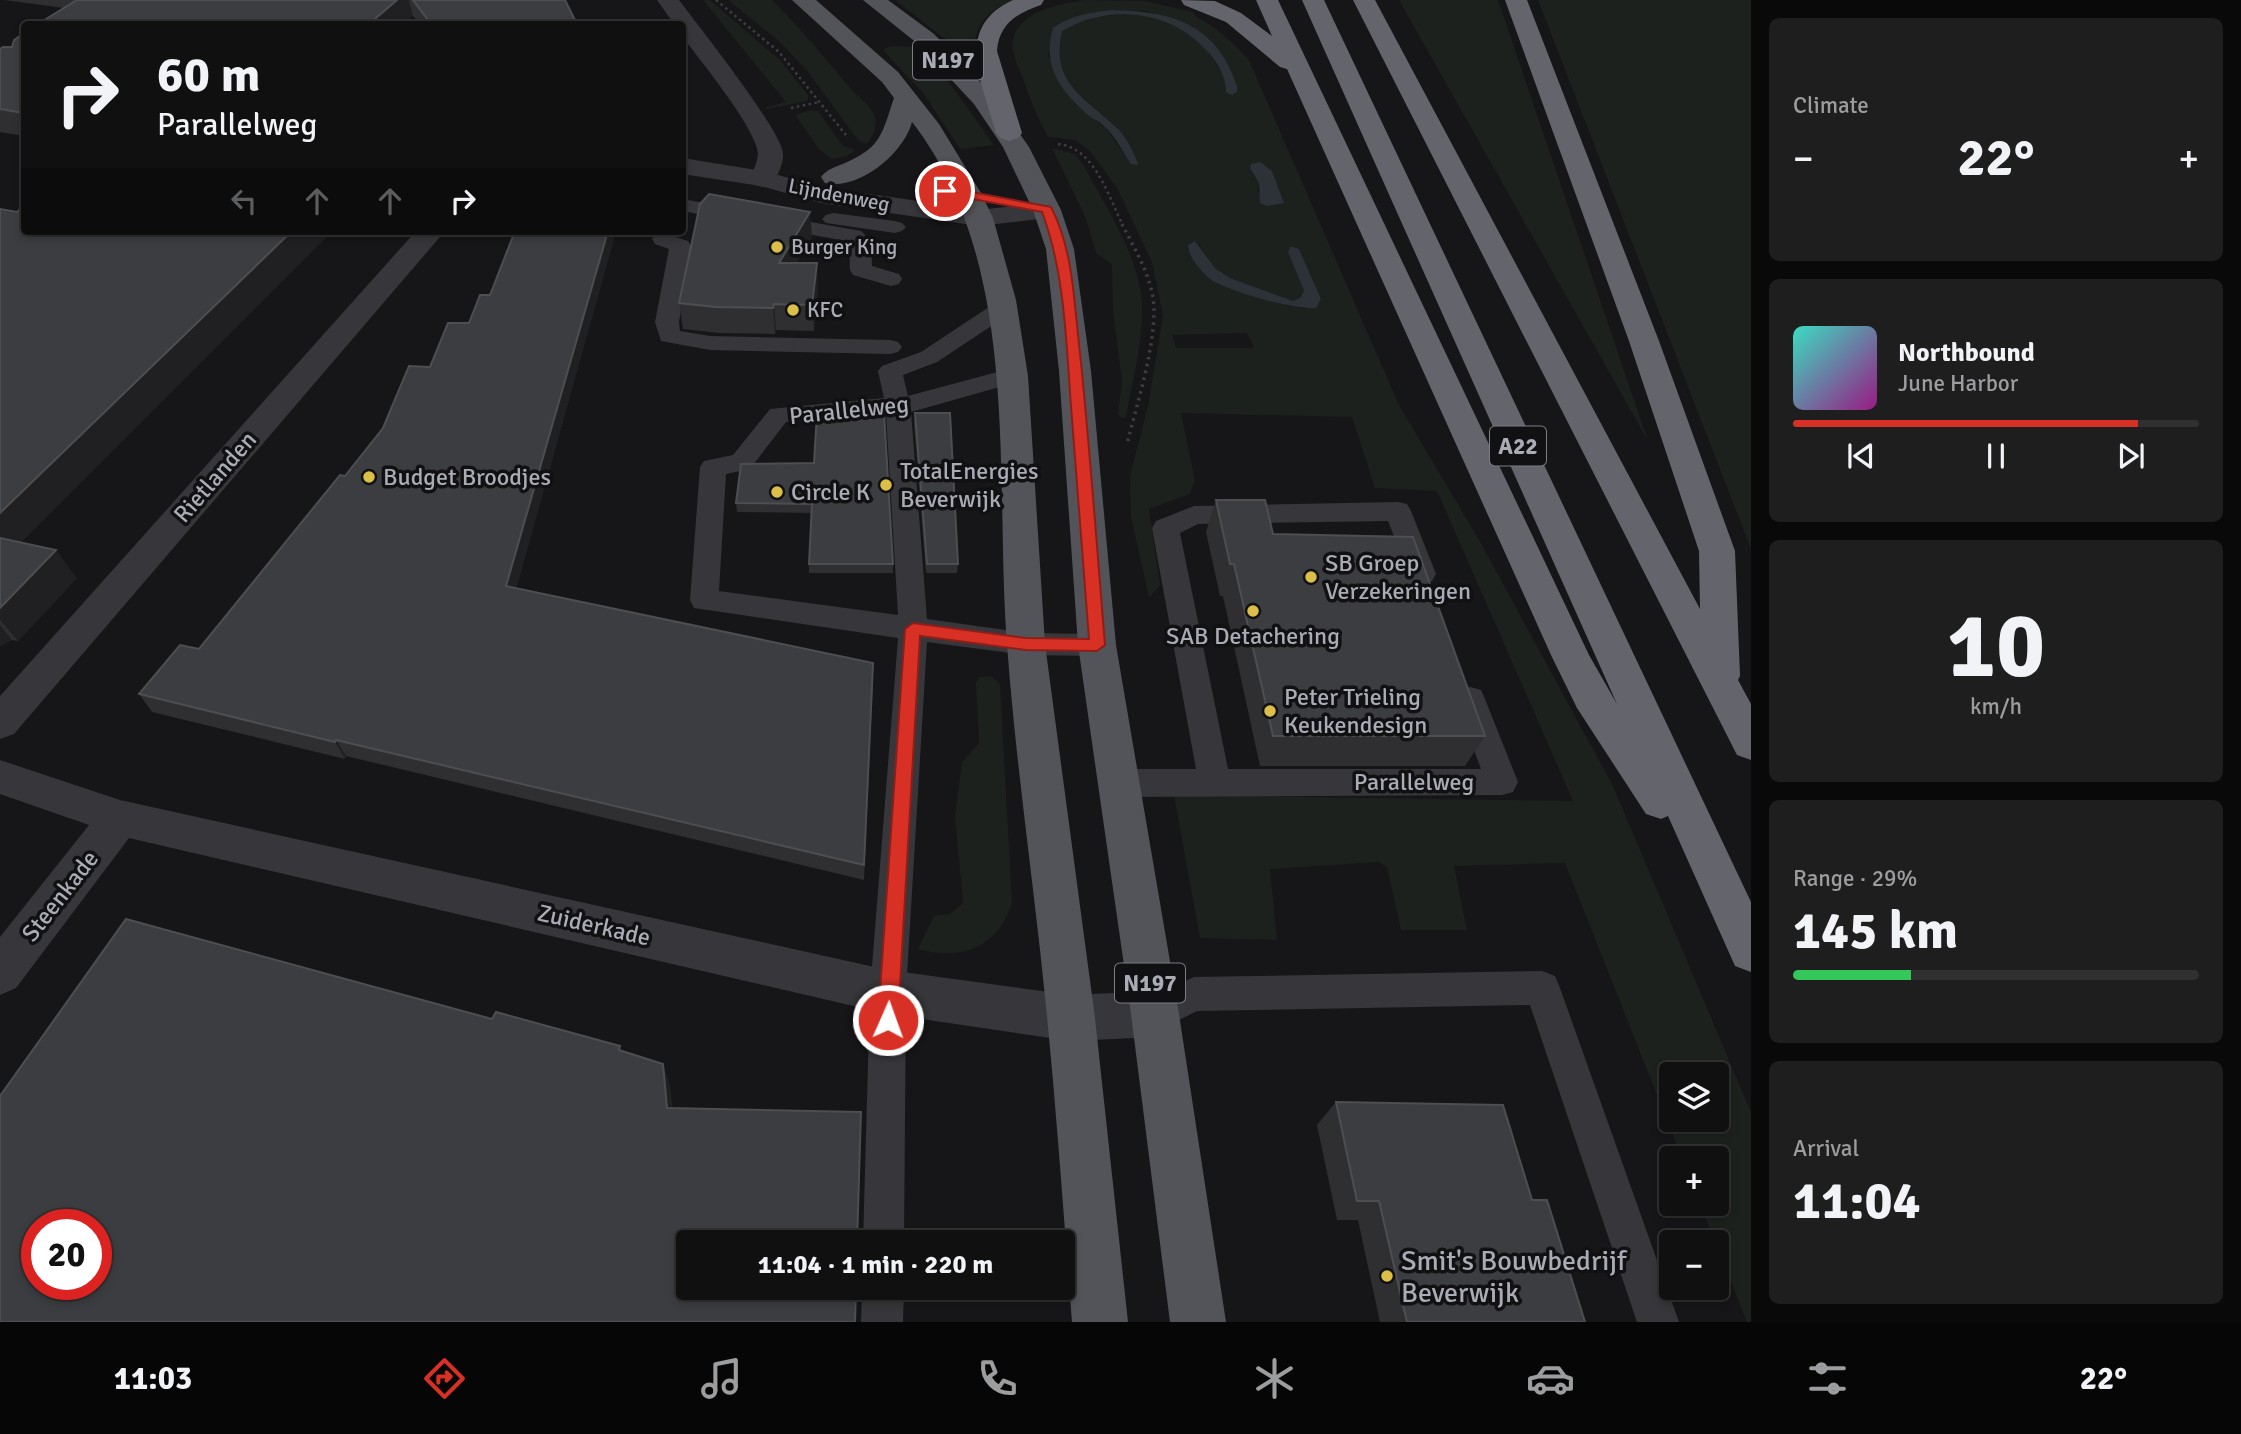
<!DOCTYPE html>
<meta charset="utf-8">
<style>
:root{--surface:#101011;--page:#1e1e1f;--text:#f1f3f6;--muted:#9c9d9f;--line:#303031;--accent:#d93025}
body{margin:0;font-family:Signika,sans-serif;background:var(--page);color:var(--text);height:100vh;display:flex;flex-direction:column;font-size:26px;white-space:nowrap}
*{box-sizing:border-box;margin:0}
p{font-size:23px;color:var(--muted)}
.icon{flex:none;width:38px;height:38px;fill:none;stroke:currentColor;stroke-width:2;stroke-linecap:round;stroke-linejoin:round}
.map{position:relative;flex:1;overflow:hidden}
.details{display:flex;flex-direction:column;gap:18px;padding:18px;background:#090909;width:490px}
.details>*{flex:none}
.top-card{position:absolute;left:21px;top:21px;width:665px;height:214px;border-radius:7px;box-shadow:0 4px 10px #0003,0 0 0 2px var(--line);background:#101011;color:var(--text);overflow:hidden}
.controls{position:absolute;left:1659px;top:1062px;display:grid;gap:14px}
.controls a{display:grid;place-items:center;width:70px;height:70px;border-radius:7px;background:var(--surface);box-shadow:0 4px 10px #0003,0 0 0 2px var(--line);font-size:35px}
.speed{position:absolute;left:21px;top:1209px;display:flex;gap:14px;font-size:35px;font-weight:700;text-align:center}
.speed>*{display:grid;place-content:center;width:91px;height:91px;border-radius:50%;background:var(--surface);box-shadow:0 4px 10px #0003,0 0 0 2px var(--line);line-height:1}
.speed .limit{border:10px solid #d22;background:#fff;color:#111}
.pin{position:absolute;display:grid;place-items:center;width:60px;height:60px;color:#fff;margin:-30px;border:4px solid #fff;border-radius:50%;box-shadow:0 2px 7px #0007}
.me{position:absolute;width:77px;margin:-38px;rotate:2deg;stroke-linejoin:round;filter:drop-shadow(0 0 5px #0008)}
.turn{display:flex;align-items:center;gap:24px;height:147px;padding:0 21px;font-size:32px}
.turn .icon{width:91px;height:91px;stroke-width:2.5}
.turn b{display:block;font-size:49px;line-height:60px}
.lanes{display:flex;align-items:center;height:66px;padding:0 21px;background:#0003;justify-content:center;gap:35px;direction:ltr}
.lanes .off{opacity:.35}
.big{font-size:52px;font-weight:700;line-height:1.1}
.details .card{flex:1;display:flex;flex-direction:column;justify-content:center;gap:10px;min-width:0;padding:0 24px;border-radius:10px;background:var(--page)}
.details .dial{align-items:center;gap:0}
.dial b{font-size:91px;line-height:1}
.song{display:flex;align-items:center;gap:21px}
.cover{width:84px;height:84px;border-radius:10px;background:linear-gradient(135deg,hsl(170 70% 55%),hsl(310 70% 35%))}
.played{height:7px;border-radius:4px;background:linear-gradient(90deg,var(--accent) 85%,var(--line) 85%)}
.keys{display:flex;justify-content:space-around;direction:ltr}
.heat{display:flex;justify-content:space-between;align-items:center;font-size:38px;direction:ltr}
.charge{height:10px;border-radius:5px;background:linear-gradient(90deg,#34c759 29%,var(--line) 0)}
.trip{position:absolute;left:676px;top:1230px;width:399px;height:70px;border-radius:7px;background:var(--surface);box-shadow:0 4px 10px #0003,0 0 0 2px var(--line);font-weight:700;line-height:70px;text-align:center}
.dock{display:flex;height:112px;justify-content:space-around;align-items:center;background:#060607;color:var(--muted)}
.dock .icon{width:49px;height:49px}
.dock .selected{color:var(--accent)}
.dock b{font-size:32px;color:var(--text)}
main{display:flex;flex:1;min-height:0}
.map>svg:first-child{display:block}
.green{fill:#1c211e;fill-rule:evenodd}
.water{fill:#2d3239}
.lines{fill:none;stroke-linecap:round;stroke-linejoin:round}
.path-far1{stroke:#3d3e42;stroke-width:2.5;stroke-dasharray:2.5 3.5;stroke-linecap:butt}
.path{stroke:#3d3e42;stroke-width:3.5;stroke-dasharray:2.5 4.5;stroke-linecap:butt}
.service{fill:#37373b;fill-rule:evenodd}
.minor{fill:#37373b;fill-rule:evenodd}
.tertiary{fill:#37373b;fill-rule:evenodd}
.primary{fill:#53545a;fill-rule:evenodd}
.motorway{fill:#64656c;fill-rule:evenodd}
.wall{fill:#2f2f32}
.shaded-wall{fill:#201f21}
.building{fill:#3c3d40;stroke:#4d4e52;stroke-width:2;fill-rule:evenodd}
.route{fill:#d93025;stroke:#8d1f18;stroke-width:2}
.poi-dot{fill:#dcbf49;stroke:#111012;stroke-width:2.5}
.labels{text-anchor:middle;stroke-width:7;stroke-linejoin:round;paint-order:stroke}
.far-street-label{font-size:21px;fill:#a9abb5;stroke:#111012}
.far-poi-label{font-size:21px;fill:#a9abb5;stroke:#111012;text-anchor:start}
.shield{fill:#111012;stroke:#7b7c84;stroke-width:2}
.shield-label{font-size:23px;font-weight:bold;fill:#a9abb5}
.street-label{font-size:24px;fill:#a9abb5;stroke:#111012}
.poi-label{font-size:24px;fill:#a9abb5;stroke:#111012;text-anchor:start}
.near-poi-label{font-size:28px;fill:#a9abb5;stroke:#111012;text-anchor:start}
</style>
<main>
<div class="map">
<svg width="1751" height="1322" viewBox="0 0 1751 1322">
<rect width="100%" height="100%" fill="#161517"/>
<path class="green" d="M 703,0 L 710,0 L 781,61 L 808,95 L 808,101 L 767,109 L 766,107 L 786,102 Z
M 728,0 L 772,0 C 801,29 826,59 852,90 C 859,98 869,103 874,114 C 878,125 874,136 866,144 L 858,140 L 808,72 L 780,42 Z
M 895,0 L 1013,0 C 989,10 973,25 975,52 L 968,57 Z
M 1085,0 L 1144,1 L 1193,12 L 1195,16 C 1217,27 1232,42 1249,60 L 1399,405 L 1482,545 L 1613,786 L 1751,1112 L 1751,1322 L 1747,1322 L 1700,1204 L 1717,1204 L 1717,1158 L 1682,1158 L 1565,863 L 1454,866 L 1467,930 L 1401,930 L 1387,867 L 1379,862 L 1270,869 L 1277,940 L 1200,938 L 1174,795 L 1573,801 L 1437,491 L 1375,488 L 1352,417 L 1181,413 L 1195,480 L 1190,494 L 1149,509 L 1160,586 L 1149,597 L 1131,517 L 1130,476 L 1148,406 L 1163,316 L 1152,262 L 1117,188 L 1090,151 L 1075,140 L 1048,137 C 1038,119 1031,101 1024,82 C 1020,69 1010,53 1013,40 C 1018,11 1062,3 1085,0 ZM 1111,10 L 1147,11 L 1201,32 L 1237,91 C 1221,74 1211,52 1193,36 C 1160,6 1098,10 1062,31 C 1051,85 1086,97 1118,129 C 1127,138 1133,151 1138,162 L 1131,164 L 1105,127 L 1089,116 L 1048,56 L 1063,21 ZM 1250,168 L 1272,171 L 1283,202 L 1258,192 L 1259,183 ZM 1196,241 L 1216,269 L 1230,278 L 1293,301 L 1300,298 L 1304,291 L 1288,252 L 1291,246 L 1299,249 L 1321,299 L 1305,309 C 1251,300 1231,281 1188,250 ZM 1247,333 L 1254,348 L 1176,348 L 1172,335 ZM 1671,1074 L 1717,1074 L 1717,1120 L 1671,1120 Z
M 1399,0 L 1498,0 L 1648,441 Z
M 1538,0 L 1751,0 L 1751,549 Z
M 891,46 L 913,47 L 951,85 L 994,145 L 960,149 L 924,94 L 883,50 Z
M 811,110 L 818,111 L 843,146 L 856,150 L 845,157 L 832,159 L 819,149 L 795,115 Z
M 1052,148 L 1075,154 L 1083,164 C 1104,204 1134,248 1141,293 C 1146,329 1133,381 1126,417 L 1122,418 L 1118,414 L 1122,382 L 1113,311 L 1112,264 L 1096,253 L 1085,216 Z
M 991,676 L 1000,684 L 1012,903 C 998,948 961,961 918,949 L 934,916 L 950,914 L 963,903 L 955,816 L 962,762 L 979,743 L 976,683 L 979,677 Z"/>
<path class="water" d="M 1111,10 C 1171,11 1216,23 1237,86 L 1237,92 L 1232,95 L 1226,92 C 1226,75 1217,62 1206,50 C 1169,9 1109,4 1062,31 C 1050,85 1087,98 1118,129 C 1127,138 1133,151 1138,163 L 1137,165 L 1131,164 C 1123,153 1117,139 1107,129 C 1102,123 1095,120 1089,116 C 1060,90 1042,67 1053,28 C 1070,15 1090,13 1111,10 Z
M 1260,162 L 1272,171 L 1284,203 L 1267,206 L 1260,203 L 1259,183 L 1250,168 L 1251,164 Z
M 1195,241 L 1216,269 L 1230,278 L 1293,301 L 1300,298 L 1304,291 L 1288,252 L 1291,246 L 1299,249 L 1321,299 L 1316,308 C 1294,310 1233,292 1213,281 C 1203,274 1188,257 1188,245 Z"/>
<g class="lines">
<path class="path-far1" d="M 716,0 L 779,52 L 846,135
M 791,108 L 820,102
M 1058,144 C 1094,147 1109,197 1123,226"/>
<path class="path" d="M 1122,224 C 1135,250 1154,280 1154,310 C 1154,351 1137,404 1127,444"/>
<path class="service" d="M 682,199 L 861,231 L 871,241 L 872,266 L 899,274 L 902,279 L 899,284 L 891,286 L 853,275 L 850,270 L 849,243 L 846,241 L 682,211 Z
M 833,213 L 895,221 L 902,223 L 906,227 L 902,231 L 895,233 L 826,223 L 822,219 L 826,215 Z
M 663,233 L 688,241 L 691,246 L 679,322 L 680,331 L 710,336 L 890,340 L 898,342 L 902,347 L 898,352 L 890,354 L 710,350 L 661,341 L 655,322 L 669,249 L 655,244 L 652,239 L 655,234 Z
M 1003,301 L 1011,303 L 1014,308 L 1011,313 L 937,362 L 903,375 L 908,396 L 1012,368 L 1021,371 L 1024,376 L 1021,381 L 911,412 L 927,619 L 1026,633 L 1097,634 L 1107,637 L 1112,645 L 1107,653 L 1097,656 L 1026,655 L 927,642 L 906,992 L 904,1242 L 863,1242 L 870,992 L 898,638 L 694,608 L 690,600 L 700,467 L 704,461 L 733,455 L 770,409 L 884,398 L 878,371 L 882,366 L 921,352 L 995,303 ZM 886,414 L 898,615 L 719,591 L 726,474 L 750,469 L 786,422 Z
M 1398,502 L 1407,504 L 1411,511 L 1436,574 L 1432,581 L 1422,584 L 1412,581 L 1388,521 L 1198,524 L 1180,533 L 1228,769 L 1481,769 L 1455,699 L 1459,690 L 1470,687 L 1481,690 L 1485,699 L 1518,782 L 1513,792 L 1502,795 L 1119,797 L 1108,793 L 1103,783 L 1108,773 L 1119,769 L 1196,769 L 1152,528 L 1156,521 L 1194,506 Z
M 1542,971 L 1555,976 L 1560,988 L 1679,1322 L 1637,1322 L 1530,1005 L 1197,1011 L 1155,1032 L 1142,1026 L 1137,1014 L 1142,1002 L 1194,977 Z
M 862,1288 L 904,1288 L 903,1322 L 861,1322 Z"/>
<path class="minor" d="M 657,0 L 679,0 C 697,24 783,132 783,154 C 784,163 777,177 772,185 L 763,187 L 754,185 L 750,179 C 753,171 758,161 758,153 C 756,128 699,59 682,36 L 682,24 L 674,24 Z
M 416,231 L 445,231 L 14,734 L 0,739 L 0,696 Z
M 0,760 L 120,800 L 888,970 L 1071,995 L 1155,991 L 1172,998 L 1179,1014 L 1172,1030 L 1155,1037 L 1071,1041 L 888,1014 L 129,838 L 16,988 L 0,995 L 0,937 L 89,825 L 0,794 Z"/>
<path class="tertiary" d="M 682,158 L 763,171 L 823,187 L 979,210 L 1047,202 L 1057,204 L 1061,210 L 1057,216 L 1047,218 L 979,226 L 821,203 L 761,186 L 682,174 Z"/>
<path class="primary" d="M 792,0 L 816,0 L 898,72 L 939,124 L 981,193 L 993,218 L 1016,300 L 1028,376 L 1045,644 L 1095,1018 L 1128,1322 L 1072,1322 C 1064,1220 1057,1118 1047,1016 C 1035,892 1016,768 1007,644 C 994,474 1023,265 912,122 C 904,153 859,191 825,183 L 821,177 C 827,169 836,167 845,163 C 882,147 882,133 894,98 L 882,82 Z
M 863,0 L 888,0 L 934,34 L 992,94 L 1029,147 L 1061,210 L 1074,249 L 1091,371 L 1116,645 L 1179,1014 L 1226,1322 L 1170,1322 L 1131,1014 L 1078,645 L 1059,371 L 1046,249 L 1033,210 L 1003,147 L 974,104 L 918,44 Z"/>
<path class="motorway" d="M 1013,0 L 1044,0 L 1041,5 C 1017,13 999,24 997,51 L 1022,133 L 1018,138 L 1009,141 L 1000,138 L 996,133 C 983,84 952,28 1013,0 Z
M 1181,0 L 1215,1 L 1241,13 L 1272,36 L 1256,0 L 1278,0 L 1589,655 L 1617,704 L 1302,0 L 1324,0 L 1751,902 L 1751,972 L 1735,966 L 1668,816 L 1661,819 L 1646,814 L 1577,708 L 1551,655 L 1287,69 L 1280,67 L 1226,22 L 1184,5 Z
M 1353,0 L 1375,0 L 1700,609 L 1699,551 L 1629,341 L 1505,0 L 1527,0 L 1659,341 L 1735,551 L 1740,676 L 1738,680 L 1751,704 L 1751,760 L 1737,755 Z"/>
</g>
<path class="wall" d="M 4,0 L 565,0 L 577,24 L 420,24 L 413,16 L 64,8 Z
M 24,33 L 24,136 L 0,132 L 0,49 L 12,47 Z
M 0,209 L 24,231 L 332,231 L 21,542 L 77,578 L 18,641 L 12,640 L 0,646 Z
M 515,231 L 616,231 L 516,589 L 873,681 L 864,880 L 346,756 L 345,759 L 152,712 L 139,694 L 199,649 L 345,476 L 430,367 L 469,323 L 490,295 Z
M 812,237 L 796,263 L 818,289 L 814,331 L 776,330 L 775,334 L 719,333 L 683,329 L 679,303 Z
M 915,413 L 958,564 L 957,573 L 926,573 L 914,422 Z
M 814,463 L 893,564 L 893,573 L 809,573 L 809,564 L 811,513 L 737,512 L 736,503 Z
M 1216,500 L 1273,534 L 1485,736 L 1465,766 L 1260,766 L 1223,596 L 1220,596 L 1206,532 Z
M 1336,1102 L 1532,1200 L 1585,1322 L 1380,1322 L 1358,1220 L 1337,1220 L 1317,1125 Z"/>
<path class="shaded-wall" d="M 397,0 L 409,0 L 413,16 L 404,24 L 369,24 Z
M 810,212 L 812,237 L 781,289 L 779,263 Z
M 292,231 L 332,231 L 2,561 L 0,559 L 0,513 Z
M 608,231 L 616,231 L 512,604 L 506,586 Z
M 817,263 L 818,289 L 814,331 L 812,305 Z
M 774,304 L 776,330 L 775,334 L 773,308 Z
M 56,550 L 77,578 L 18,641 L 0,620 L 0,608 Z
M 0,625 L 12,640 L 0,646 Z
M 873,663 L 873,681 L 864,880 L 864,865 Z
M 336,740 L 346,756 L 345,759 L 335,742 Z
M 663,1064 L 670,1085 L 675,1128 L 667,1108 Z
M 861,1112 L 861,1131 L 858,1242 L 857,1242 Z
M 856,1288 L 857,1288 L 856,1322 L 855,1322 Z"/>
<path class="building" d="M 77,0 L 397,0 L 369,24 L 38,24 Z
M 413,0 L 565,0 L 577,24 L 431,24 Z
M 24,33 L 24,113 L 0,109 L 0,49 L 3,47 L 12,47 L 14,40 Z
M 709,194 L 810,212 L 779,263 L 817,263 L 812,305 L 774,304 L 773,308 L 716,307 L 679,303 L 700,204 Z
M 24,206 L 24,231 L 292,231 L 0,513 L 0,209 L 17,212 Z
M 515,231 L 608,231 L 506,586 L 873,663 L 864,865 L 336,740 L 335,742 L 139,694 L 180,645 L 199,649 L 340,475 L 345,476 L 383,428 L 409,366 L 430,367 L 448,323 L 469,323 L 480,295 L 490,295 Z
M 817,413 L 884,413 L 893,564 L 809,564 L 812,504 L 736,503 L 741,464 L 814,463 Z
M 915,413 L 950,413 L 958,564 L 927,564 Z
M 1216,500 L 1265,500 L 1273,534 L 1413,537 L 1485,736 L 1273,736 L 1234,564 L 1230,564 Z
M 0,538 L 56,550 L 0,608 Z
M 126,919 L 492,1019 L 496,1012 L 620,1046 L 619,1050 L 663,1064 L 667,1108 L 861,1112 L 857,1242 L 688,1242 L 688,1288 L 856,1288 L 855,1322 L 0,1322 L 0,1096 ZM 37,1225 L 96,1225 L 96,1284 L 37,1284 Z
M 1336,1102 L 1503,1105 L 1532,1200 L 1547,1200 L 1585,1322 L 1407,1322 L 1379,1201 L 1357,1201 Z"/>
<path class="route" d="M 945,187 L 1051,207 C 1074,251 1074,305 1080,353 C 1090,450 1097,548 1105,645 L 1097,651 L 1026,650 L 920,636 L 898,1020 L 895,1026 L 888,1029 L 881,1026 L 878,1020 L 905,629 L 913,623 L 1026,638 L 1089,639 C 1083,561 1077,484 1071,406 C 1066,341 1065,273 1042,212 L 941,193 L 940,191 Z"/>
<g class="poi-dot">
<circle cx="777" cy="247" r="7"/>
<circle cx="793" cy="310" r="7"/>
<circle cx="369" cy="477" r="7"/>
<circle cx="886" cy="485" r="7"/>
<circle cx="777" cy="492" r="7"/>
<circle cx="1311" cy="577" r="7"/>
<circle cx="1253" cy="611" r="7"/>
<circle cx="1270" cy="711" r="7"/>
<circle cx="1387" cy="1276" r="7"/>
</g>
<g class="labels">
<g class="far-street-label">
<text transform="translate(839 195) rotate(11)" y="7">Lijndenweg</text>
</g>
<g class="far-poi-label">
<text x="791" y="254">Burger King</text>
<text x="807" y="317">KFC</text>
</g>
<g class="shield">
<rect x="913" y="40.5" width="70" height="39" rx="5"/>
<rect x="1490" y="426.5" width="56" height="39" rx="5"/>
<rect x="1115" y="963.5" width="70" height="39" rx="5"/>
</g>
<g class="shield-label">
<text x="948" y="68">N197</text>
<text x="1518" y="454">A22</text>
<text x="1150" y="991">N197</text>
</g>
<g class="street-label">
<text transform="translate(849 410) rotate(-6)" y="8">Parallelweg</text>
<text transform="translate(215 477) rotate(-49)" y="8">Rietlanden</text>
<text x="1414" y="790">Parallelweg</text>
<text transform="translate(60 896) rotate(-52)" y="8">Steenkade</text>
<text transform="translate(594 925) rotate(13)" y="8">Zuiderkade</text>
</g>
<g class="poi-label">
<text x="900" y="479">TotalEnergies<tspan x="900" dy="28">Beverwijk</tspan></text>
<text x="383" y="485">Budget Broodjes</text>
<text x="791" y="500">Circle K</text>
<text x="1325" y="571">SB Groep<tspan x="1325" dy="28">Verzekeringen</tspan></text>
<text x="1253" y="644" text-anchor="middle">SAB Detachering</text>
<text x="1284" y="705">Peter Trieling<tspan x="1284" dy="28">Keukendesign</tspan></text>
</g>
<g class="near-poi-label">
<text x="1401" y="1270">Smit's Bouwbedrijf<tspan x="1401" dy="32">Beverwijk</tspan></text>
</g>
</g>
</svg>
<div class="controls">
<a><svg class="icon" aria-label="layers" viewBox="0 0 24 24"><path d="M12 4l9 5-9 5-9-5zM3 14l9 5 9-5"/></svg></a>
<a>+</a>
<a>−</a>
</div>
<div class="speed"><div class="limit">20</div></div>
<div class="pin" style="left:945px;top:191px;background:#d93025"><svg class="icon" aria-label="arrive" viewBox="0 0 24 24"><path d="M6 21V4h12l-3 4 3 4H6"/></svg></div>
<svg class="me" style="left:888px;top:1020px" viewBox="-20 -20 40 40"><circle r="17" fill="#d93025" stroke="#fff" stroke-width="3"/><path d="M0-11L8 9 0 5-8 9z" fill="#fff"/></svg>
<div class="trip">11:04 · 1 min · 220 m</div>
<div class="top-card">
<div class="turn"><svg class="icon" aria-label="right" viewBox="0 0 24 24"><path d="M7 20v-9h11M14 6l5 5-5 5"/></svg><div><b>60 m</b>Parallelweg</div></div>
<div class="lanes"><svg class="icon off" aria-label="left" viewBox="0 0 24 24"><path d="M17 20v-9H6M10 6l-5 5 5 5"/></svg><svg class="icon off" aria-label="ahead" viewBox="0 0 24 24"><path d="M12 20V5M6 11l6-6 6 6"/></svg><svg class="icon off" aria-label="ahead" viewBox="0 0 24 24"><path d="M12 20V5M6 11l6-6 6 6"/></svg><svg class="icon" aria-label="right" viewBox="0 0 24 24"><path d="M7 20v-9h11M14 6l5 5-5 5"/></svg></div>
</div>
</div>
<section class="details">
<div class="card"><p>Climate</p>
<div class="heat"><a>−</a><b class="big">22°</b><a>+</a></div>
</div>
<div class="card">
<div class="song"><i class="cover"></i><div><b>Northbound</b><p>June Harbor</p></div></div>
<div class="played"></div>
<div class="keys"><svg class="icon" aria-label="previous" viewBox="0 0 24 24"><path d="M18 5L8 12l10 7zM5 5v14"/></svg><svg class="icon" aria-label="pause" viewBox="0 0 24 24"><path d="M8 5v14M16 5v14"/></svg><svg class="icon" aria-label="next" viewBox="0 0 24 24"><path d="M6 5l10 7-10 7zM19 5v14"/></svg></div>
</div>
<div class="card dial"><b>10</b><p>km/h</p></div>
<div class="card"><p>Range · 29%</p><b class="big">145 km</b><div class="charge"></div></div>
<div class="card"><p>Arrival</p><b class="big">11:04</b></div>
</section>
</main>
<nav class="dock">
<b>11:03</b>
<svg class="icon selected" aria-label="directions" viewBox="0 0 24 24"><path d="M12 3l9 9-9 9-9-9zM9 14v-3h6M13 9l2 2-2 2"/></svg>
<svg class="icon" aria-label="music" viewBox="0 0 24 24"><path d="M9 18V5l10-2v13"/><circle cx="6" cy="18" r="3"/><circle cx="16" cy="16" r="3"/></svg>
<svg class="icon" aria-label="phone" viewBox="0 0 24 24"><path d="M5 4h4l2 5-3 2q2 4 5 5l2-3 5 2v4C11 20 4 13 5 4z"/></svg>
<svg class="icon" aria-label="climate" viewBox="0 0 24 24"><path d="M12 3v18M4 7l16 10M4 17L20 7"/></svg>
<svg class="icon" aria-label="car" viewBox="0 0 24 24"><path d="M5 17H2v-5l4-1 3-4h7l3 4 3 1v5h-3M9 17h6M6 11h13"/><circle cx="7" cy="17" r="2"/><circle cx="17" cy="17" r="2"/></svg>
<svg class="icon" aria-label="filters" viewBox="0 0 24 24"><path d="M4 7h16M4 17h16"/><circle cx="9" cy="7" r="2"/><circle cx="15" cy="17" r="2"/></svg>
<b>22°</b>
</nav>
